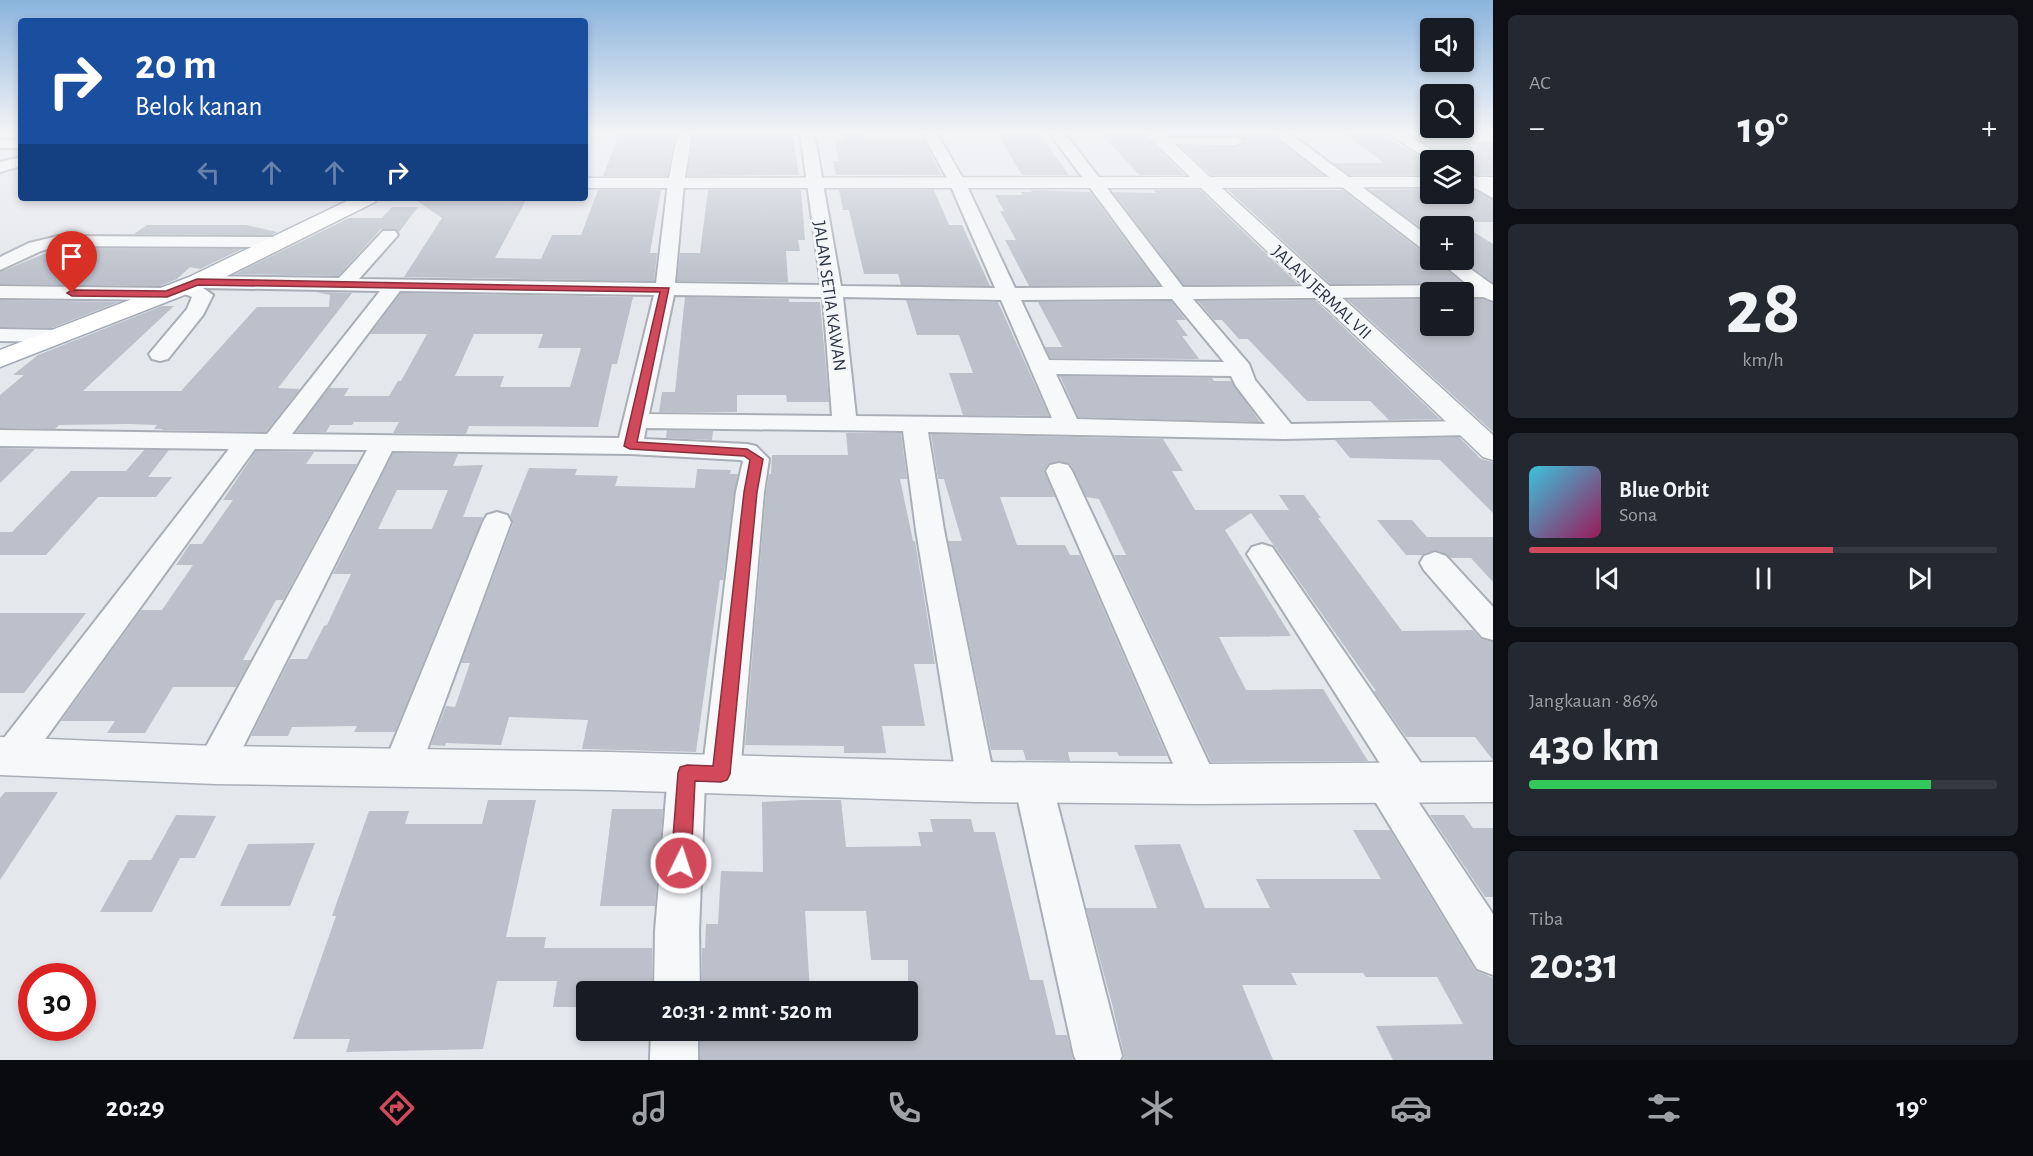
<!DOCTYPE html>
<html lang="id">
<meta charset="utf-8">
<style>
:root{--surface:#171b24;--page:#242831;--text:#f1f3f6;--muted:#9ea1a6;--line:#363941;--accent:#d1495b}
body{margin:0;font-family:"Alegreya Sans",sans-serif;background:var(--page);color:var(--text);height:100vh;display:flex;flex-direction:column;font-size:22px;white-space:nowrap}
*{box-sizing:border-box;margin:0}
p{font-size:20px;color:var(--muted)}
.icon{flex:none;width:33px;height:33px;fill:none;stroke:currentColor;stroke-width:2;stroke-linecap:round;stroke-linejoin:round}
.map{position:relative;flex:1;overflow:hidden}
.side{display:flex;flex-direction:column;gap:15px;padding:15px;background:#0d0f14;width:540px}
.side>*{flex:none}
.hud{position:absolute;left:18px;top:18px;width:570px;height:183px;border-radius:6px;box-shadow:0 3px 9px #0003;background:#1a4fa0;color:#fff;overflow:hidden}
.fabs{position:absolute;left:1420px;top:18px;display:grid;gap:12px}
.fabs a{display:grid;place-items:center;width:54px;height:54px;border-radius:6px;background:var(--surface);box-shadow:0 3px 9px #0003;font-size:30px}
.speed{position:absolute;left:18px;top:963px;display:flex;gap:12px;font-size:30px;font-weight:700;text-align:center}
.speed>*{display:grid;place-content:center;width:78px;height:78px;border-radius:50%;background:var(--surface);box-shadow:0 3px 9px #0003;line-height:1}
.speed .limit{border:9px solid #d22;background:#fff;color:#111}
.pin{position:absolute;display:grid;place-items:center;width:51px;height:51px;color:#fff;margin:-62px -26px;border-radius:50% 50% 50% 0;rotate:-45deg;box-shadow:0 0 6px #0007}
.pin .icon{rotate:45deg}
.me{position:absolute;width:66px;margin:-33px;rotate:4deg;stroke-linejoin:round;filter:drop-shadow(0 0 4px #0008)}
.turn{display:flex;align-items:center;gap:21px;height:126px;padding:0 18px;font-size:27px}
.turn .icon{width:78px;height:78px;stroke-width:2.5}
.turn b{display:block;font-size:42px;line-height:51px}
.lanes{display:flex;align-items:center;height:57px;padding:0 18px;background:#0003;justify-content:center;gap:30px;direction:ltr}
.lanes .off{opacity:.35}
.big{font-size:45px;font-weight:700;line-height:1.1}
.side .tile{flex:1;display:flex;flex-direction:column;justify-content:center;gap:9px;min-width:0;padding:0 21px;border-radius:9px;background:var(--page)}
.side .dial{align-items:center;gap:0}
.dial b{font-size:78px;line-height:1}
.song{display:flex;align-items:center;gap:18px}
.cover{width:72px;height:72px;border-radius:9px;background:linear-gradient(135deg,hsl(190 70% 55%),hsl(330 70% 35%))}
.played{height:6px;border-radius:3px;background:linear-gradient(90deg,var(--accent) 65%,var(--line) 65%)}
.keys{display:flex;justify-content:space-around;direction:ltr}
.heat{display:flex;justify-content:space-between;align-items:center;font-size:33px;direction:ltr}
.charge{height:9px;border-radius:4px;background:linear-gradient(90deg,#34c759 86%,var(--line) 0)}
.trip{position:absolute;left:576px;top:981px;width:342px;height:60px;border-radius:6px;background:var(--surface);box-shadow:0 3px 9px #0003;font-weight:700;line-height:60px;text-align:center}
.tab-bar{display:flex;height:96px;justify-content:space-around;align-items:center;background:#090b0e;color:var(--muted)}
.tab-bar .icon{width:42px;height:42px}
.tab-bar .active{color:var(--accent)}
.tab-bar b{font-size:27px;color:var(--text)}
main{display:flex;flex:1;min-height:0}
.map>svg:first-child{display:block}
.building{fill:#bbc0ca;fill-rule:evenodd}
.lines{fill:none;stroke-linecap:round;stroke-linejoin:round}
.minor-casing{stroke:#a9aeb7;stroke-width:4}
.tertiary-casing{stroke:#a9aeb7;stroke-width:3}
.primary-casing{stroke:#a3abb8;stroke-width:3}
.minor{fill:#f7f8fa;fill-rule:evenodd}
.tertiary{fill:#f7f8fa;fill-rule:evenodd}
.primary{fill:#fff;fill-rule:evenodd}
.route{fill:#d1495b;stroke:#882f3b;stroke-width:1.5}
.labels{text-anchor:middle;stroke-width:6;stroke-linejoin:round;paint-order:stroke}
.far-street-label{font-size:18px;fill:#2b3445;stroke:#f4f6f9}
</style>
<main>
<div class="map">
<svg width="1493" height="1060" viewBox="0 0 1493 1060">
<rect width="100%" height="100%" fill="#e4e7ec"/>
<path class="building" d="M 620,132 L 675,133 L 667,176 L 603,176 Z
M 733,132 L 792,132 L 799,175 L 687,176 L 694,135 L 732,135 Z
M 842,132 L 864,132 L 866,140 L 924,140 L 941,175 L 836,175 L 833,161 L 838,161 L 835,140 L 843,140 Z
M 996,132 L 1038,132 L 1069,175 L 1022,175 Z
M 1100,132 L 1142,132 L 1184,175 L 1139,175 Z
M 1166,132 L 1269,132 L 1323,175 L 1211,175 L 1181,147 L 1236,147 L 1244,143 L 1244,139 L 1236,135 L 1168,135 Z
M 1347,135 L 1382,135 L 1431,163 L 1431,175 L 1349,175 L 1333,163 L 1384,163 Z
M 1423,142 L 1493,142 L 1493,175 L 1477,175 L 1464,168 L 1464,160 L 1449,160 Z
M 1431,189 L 1431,194 L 1464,194 L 1464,189 L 1472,189 L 1493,200 L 1493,222 L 1458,222 L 1493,244 L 1493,282 L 1461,260 L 1464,260 L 1464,226 L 1431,226 L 1431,235 L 1369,190 Z
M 598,190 L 661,190 L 650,253 L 657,253 L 654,281 L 404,277 L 442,218 L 417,201 L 492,201 L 494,198 L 527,198 L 495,258 L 541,259 L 552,235 L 581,235 Z
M 708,190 L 801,190 L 805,240 L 798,240 L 800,251 L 786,251 L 788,282 L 677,281 L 680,253 L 700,253 Z
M 839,190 L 934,190 L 949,225 L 962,225 L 990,286 L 901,285 L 898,274 L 864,274 L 849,210 L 843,210 Z
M 1031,190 L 1090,192 L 1159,285 L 1029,286 L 1005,240 L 1016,240 L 1000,211 L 1004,211 L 995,195 L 1023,195 L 1021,192 L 1032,192 Z
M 1153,190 L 1200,190 L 1298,284 L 1184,285 L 1113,192 L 1156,193 Z
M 1228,190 L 1342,190 L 1424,253 L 1431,254 L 1431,260 L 1436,260 L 1462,283 L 1330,284 Z
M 392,207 L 418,207 L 399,232 L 395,229 L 381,229 L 338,276 L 235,274 L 349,218 L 382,218 Z
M 147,225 L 246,225 L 277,232 L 272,235 L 134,234 Z
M 58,248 L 242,249 L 200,269 L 190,267 L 177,279 L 160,286 L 0,284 L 0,272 Z
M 316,292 L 352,293 L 278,388 L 300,389 L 266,432 L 161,430 L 163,429 L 154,429 L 157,425 L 130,424 L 59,425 L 55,429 L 0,428 L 0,395 L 24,375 L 13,375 L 38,355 L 162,306 L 174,306 L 83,391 L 181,391 L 257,307 L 329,307 L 330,295 Z
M 401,293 L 633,297 L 617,364 L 612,364 L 598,427 L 469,426 L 466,434 L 393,433 L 399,422 L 354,422 L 352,425 L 330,425 L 326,432 L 296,432 L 329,388 L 349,388 L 344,396 L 389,396 L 398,381 L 401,381 L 427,334 L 370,334 ZM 474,334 L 543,334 L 538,348 L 581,348 L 570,387 L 500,387 L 504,376 L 455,376 Z
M 685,297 L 789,299 L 789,302 L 820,302 L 829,402 L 787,402 L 786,395 L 737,395 L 737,412 L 659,412 L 662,392 L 675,392 Z
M 1431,299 L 1431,326 L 1464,326 L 1464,299 L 1483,299 L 1493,303 L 1493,432 L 1348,300 Z
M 0,300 L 119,302 L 52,328 L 0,327 Z
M 906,300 L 998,302 L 1049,416 L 963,415 L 949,373 L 973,373 L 959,335 L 917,335 Z
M 1315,300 L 1440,419 L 1389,420 L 1370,401 L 1307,401 L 1248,339 L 1239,339 L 1222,320 L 1214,320 L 1198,301 Z
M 1171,301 L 1186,320 L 1176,320 L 1188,336 L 1182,336 L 1199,359 L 1050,358 L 1045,347 L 1062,347 L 1038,302 Z
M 1060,376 L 1212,378 L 1214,381 L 1231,381 L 1260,422 L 1078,417 Z
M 667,430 L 713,431 L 712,440 L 666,438 Z
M 846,433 L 901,433 L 907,479 L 900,479 L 913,541 L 915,541 L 935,664 L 914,664 L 925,726 L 882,726 L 886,753 L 844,753 L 844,746 L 745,745 L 766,492 L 769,474 L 771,474 L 772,455 L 848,455 Z
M 931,434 L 1163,439 L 1183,471 L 1172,471 L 1195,510 L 1289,510 L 1279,495 L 1304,495 L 1321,518 L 1318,518 L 1402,631 L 1473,630 L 1481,639 L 1493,642 L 1493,760 L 1475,737 L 1406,737 L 1374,691 L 1376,691 L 1251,513 L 1225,530 L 1291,636 L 1219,637 L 1246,690 L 1323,689 L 1368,761 L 1211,762 L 1114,555 L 1126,555 L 1099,499 L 1086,497 L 1070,464 L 1059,461 L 1050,463 L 1044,470 L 1055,497 L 1000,497 L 1017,545 L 1065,545 L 1070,555 L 1080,555 L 1167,756 L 1119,756 L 1117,752 L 1068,752 L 1070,761 L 1026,760 L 1023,750 L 991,750 L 948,541 L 962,541 L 944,479 L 938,479 Z
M 1459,437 L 1481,459 L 1493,462 L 1493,513 L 1440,460 L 1350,458 L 1335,440 Z
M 0,448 L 35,449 L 0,483 Z
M 144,450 L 169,450 L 148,477 L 172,477 L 156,497 L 98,497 L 46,555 L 0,555 L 0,532 L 12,532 L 71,471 L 126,471 Z
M 256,451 L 314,452 L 306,464 L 357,464 L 283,600 L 276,600 L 243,660 L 251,660 L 236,687 L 173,687 L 145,733 L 107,733 L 115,721 L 61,721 L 141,610 L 162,610 L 193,565 L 176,565 L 190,544 L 202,544 L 233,500 L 223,500 Z
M 393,453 L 458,454 L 453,466 L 483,465 L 463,517 L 483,517 L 395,732 L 354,732 L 357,726 L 292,727 L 288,736 L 251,736 L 290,659 L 307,659 L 324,626 L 327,625 L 351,574 L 333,574 ZM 397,490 L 448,490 L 432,529 L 378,529 Z
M 529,468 L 577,469 L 575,475 L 618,476 L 615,486 L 695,488 L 697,469 L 731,470 L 730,474 L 738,474 L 723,580 L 720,580 L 696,752 L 582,749 L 588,720 L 509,717 L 501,745 L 446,743 L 445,746 L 431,745 L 446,706 L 455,707 L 470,663 L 461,663 L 513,523 L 510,516 Z
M 1377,520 L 1412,520 L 1439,551 L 1434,550 L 1422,555 L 1406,555 Z
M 1427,537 L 1493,537 L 1493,582 L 1471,558 L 1451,558 L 1439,551 Z
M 0,613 L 86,613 L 24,693 L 0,693 Z
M 5,792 L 58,792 L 0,880 L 0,798 Z
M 488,800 L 536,800 L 506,937 L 546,937 L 544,948 L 652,948 L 652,992 L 586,992 L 586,1007 L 553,1007 L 557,981 L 497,981 L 483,1049 L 346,1052 L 350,1039 L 293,1039 L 336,916 L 332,916 L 369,811 L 409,811 L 405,824 L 482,824 Z
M 801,800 L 841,800 L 846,847 L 921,846 L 918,832 L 933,832 L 930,819 L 971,819 L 974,832 L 995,832 L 1030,980 L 1043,980 L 1056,1035 L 1067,1035 L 1073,1060 L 700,1060 L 700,1030 L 908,1030 L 908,960 L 871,960 L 866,911 L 805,911 L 810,992 L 702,992 L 702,948 L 705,948 L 706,924 L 718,924 L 721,871 L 763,872 L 762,802 Z
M 612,809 L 663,809 L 655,906 L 600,906 Z
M 176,815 L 216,816 L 195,858 L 180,858 L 152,912 L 100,912 L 129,860 L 151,860 Z
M 1430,815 L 1464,815 L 1473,828 L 1493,828 L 1493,897 L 1485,897 Z
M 1353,830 L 1390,830 L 1475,970 L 1493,978 L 1493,1060 L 1393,1060 L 1376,1026 L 1463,1024 L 1437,977 L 1366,977 L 1363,973 L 1291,973 L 1297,985 L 1242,985 L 1273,1060 L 1123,1060 L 1124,1055 L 1112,1004 L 1086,908 L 1157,908 L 1134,845 L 1180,844 L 1205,908 L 1270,908 L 1256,879 L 1381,879 Z
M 315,843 L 290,906 L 220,906 L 248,844 Z"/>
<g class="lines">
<g class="minor-casing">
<path id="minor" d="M 678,132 L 692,132 L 684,183 L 675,283 L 821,285 L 800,132 L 814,132 L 841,286 L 995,288 L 949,182 L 922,132 L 936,132 L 965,182 L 1015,288 L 1163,287 L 1049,132 L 1064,132 L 1183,287 L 1468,285 L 1438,260 L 1458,260 L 1493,285 L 1493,301 L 1483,297 L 1464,297 L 1464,292 L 1431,292 L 1431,297 L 1193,299 L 1249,364 L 1255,380 L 1291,424 L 1469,421 L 1478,423 L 1481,428 L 1478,433 L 1469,435 L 1284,439 L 928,432 L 944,530 L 995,782 L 989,794 L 976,799 L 963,794 L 957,782 L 916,530 L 903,431 L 646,428 L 644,439 L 747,444 L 756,446 L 769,459 L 764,492 L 740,774 L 734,786 L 721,791 L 708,786 L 705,781 L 699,931 L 700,992 L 654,992 L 655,931 L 668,773 L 674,761 L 687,756 L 700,761 L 703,767 L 736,492 L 743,461 L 740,460 L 630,454 L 392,451 L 228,777 L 215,782 L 202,777 L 196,765 L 367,450 L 255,449 L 25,767 L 12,772 L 0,768 L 0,743 L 229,449 L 0,446 L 0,430 L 267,434 L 380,291 L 203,288 L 213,295 L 203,315 L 168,359 L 160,361 L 152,359 L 149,354 L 187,309 L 192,297 L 177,291 L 174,287 L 177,283 L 187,282 L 190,278 L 197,276 L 339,278 L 383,231 L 395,231 L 398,235 L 359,279 L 656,283 L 668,183 ZM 400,291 L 654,295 L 619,438 L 292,434 ZM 674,295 L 823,297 L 832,416 L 649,414 ZM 843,297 L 1001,300 L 1052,418 L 856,416 ZM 1172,299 L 1224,362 L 1049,360 L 1021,300 ZM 1056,374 L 1231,376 L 1236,386 L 1265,424 L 1077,419 Z
M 1271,132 L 1288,132 L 1431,238 L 1431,252 L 1425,251 Z
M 1386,132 L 1404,132 L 1447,160 L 1431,161 Z
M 1162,137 L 1236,137 L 1243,141 L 1236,145 L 1157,144 L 1155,141 L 1157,138 Z
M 0,140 L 21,140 L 21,148 L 0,148 Z
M 21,157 L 21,166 L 0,172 L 0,162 Z
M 1464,170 L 1493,186 L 1493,198 L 1464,182 Z
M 58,236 L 279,237 L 285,238 L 288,242 L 285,246 L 279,247 L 58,246 L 41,251 L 0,270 L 0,257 L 29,243 Z
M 0,286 L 167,288 L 174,290 L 177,294 L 174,298 L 167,300 L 0,298 Z
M 0,329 L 58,330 L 66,331 L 69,336 L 66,341 L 58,342 L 0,341 Z
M 1059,463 L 1068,465 L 1072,471 L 1213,772 L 1219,784 L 1213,796 L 1200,801 L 1187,796 L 1046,471 L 1050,465 Z
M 497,512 L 507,515 L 511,522 L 420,769 L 414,781 L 401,786 L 388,781 L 382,769 L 483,522 L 487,515 Z
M 1262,544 L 1272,547 L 1425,769 L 1431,781 L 1425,793 L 1415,797 L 1493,914 L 1493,975 L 1477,969 L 1370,793 L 1364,781 L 1370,769 L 1381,765 L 1247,554 L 1252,547 Z
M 1435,552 L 1446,556 L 1493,607 L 1493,640 L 1482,637 L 1424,570 L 1420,563 L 1424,556 Z
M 1033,766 L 1046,771 L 1052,783 L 1122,1056 L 1120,1060 L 1076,1060 L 1074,1056 L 1014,783 L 1020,771 Z
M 651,1030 L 698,1030 L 698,1060 L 650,1060 Z"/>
</g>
<g class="tertiary-casing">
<path id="tertiary" d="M 1144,132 L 1162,132 L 1210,177 L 1431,177 L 1431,187 L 1222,188 L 1493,435 L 1493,460 L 1483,457 L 1201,188 L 585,188 L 585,178 L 1190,177 Z
M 1464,177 L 1493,177 L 1493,187 L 1464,187 Z
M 0,737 L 215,746 L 610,752 L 976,762 L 1200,764 L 1493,762 L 1493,802 L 1200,804 L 976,802 L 610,790 L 215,784 L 0,775 Z"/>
</g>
<g class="primary-casing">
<path id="primary" d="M 353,198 L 377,198 L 375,202 L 205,287 L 0,367 L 0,350 L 189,277 Z"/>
</g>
<use href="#minor" class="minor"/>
<use href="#tertiary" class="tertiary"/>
<use href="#primary" class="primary"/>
</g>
<linearGradient id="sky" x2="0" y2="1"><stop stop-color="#8bb4dd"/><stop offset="0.47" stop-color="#f3f4f6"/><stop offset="1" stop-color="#f3f4f6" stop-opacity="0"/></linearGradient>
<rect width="1493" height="281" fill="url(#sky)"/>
<path class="route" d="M 197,279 L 669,288 L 637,442 L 747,449 L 763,459 L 757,492 L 730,774 L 727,780 L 721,782 L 695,781 L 691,863 L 688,870 L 681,873 L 674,870 L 671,863 L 678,773 L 680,767 L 687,765 L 713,766 L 744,492 L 750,460 L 744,456 L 630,449 L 624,446 L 660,292 L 198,285 L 167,297 L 72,296 L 67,293 L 72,290 L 166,291 Z"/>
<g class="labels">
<g class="far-street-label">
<text transform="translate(1322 292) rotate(43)" y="6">JALAN JERMAL VII</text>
<text transform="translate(830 296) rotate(82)" y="6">JALAN SETIA KAWAN</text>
</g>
</g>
</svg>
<div class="fabs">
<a><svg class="icon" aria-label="sound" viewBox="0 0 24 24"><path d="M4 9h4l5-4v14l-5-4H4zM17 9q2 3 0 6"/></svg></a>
<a><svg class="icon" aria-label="search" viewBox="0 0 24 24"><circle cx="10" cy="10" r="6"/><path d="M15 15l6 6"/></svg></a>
<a><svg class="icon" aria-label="layers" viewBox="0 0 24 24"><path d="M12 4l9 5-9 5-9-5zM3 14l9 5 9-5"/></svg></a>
<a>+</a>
<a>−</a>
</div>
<div class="speed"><div class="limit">30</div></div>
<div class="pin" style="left:72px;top:293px;background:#d93025"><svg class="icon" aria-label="arrive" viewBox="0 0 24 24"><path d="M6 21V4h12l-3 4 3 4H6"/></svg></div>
<svg class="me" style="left:681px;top:863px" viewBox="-20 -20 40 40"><circle r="17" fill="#d1495b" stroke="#fff" stroke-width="3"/><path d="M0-11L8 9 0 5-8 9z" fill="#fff"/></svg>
<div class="trip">20:31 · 2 mnt · 520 m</div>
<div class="hud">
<div class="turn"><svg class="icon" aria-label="right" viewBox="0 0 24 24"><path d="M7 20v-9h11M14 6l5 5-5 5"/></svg><div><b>20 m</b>Belok kanan</div></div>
<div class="lanes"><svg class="icon off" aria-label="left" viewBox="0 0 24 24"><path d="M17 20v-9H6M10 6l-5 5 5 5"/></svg><svg class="icon off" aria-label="ahead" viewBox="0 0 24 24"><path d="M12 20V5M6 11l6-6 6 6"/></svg><svg class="icon off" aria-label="ahead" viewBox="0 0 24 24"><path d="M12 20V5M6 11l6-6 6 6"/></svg><svg class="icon" aria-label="right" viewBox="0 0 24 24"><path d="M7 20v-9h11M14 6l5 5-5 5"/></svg></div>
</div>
</div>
<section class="side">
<div class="tile"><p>AC</p>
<div class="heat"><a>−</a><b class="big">19°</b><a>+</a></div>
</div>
<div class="tile dial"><b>28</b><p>km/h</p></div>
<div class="tile">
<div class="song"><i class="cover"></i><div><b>Blue Orbit</b><p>Sona</p></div></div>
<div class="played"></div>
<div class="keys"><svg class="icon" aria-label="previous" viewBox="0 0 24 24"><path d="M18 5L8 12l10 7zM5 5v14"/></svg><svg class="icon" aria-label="pause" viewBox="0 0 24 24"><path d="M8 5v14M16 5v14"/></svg><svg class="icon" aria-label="next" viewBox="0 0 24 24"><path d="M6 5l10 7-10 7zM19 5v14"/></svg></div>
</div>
<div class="tile"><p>Jangkauan · 86%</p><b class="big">430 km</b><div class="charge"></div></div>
<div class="tile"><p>Tiba</p><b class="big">20:31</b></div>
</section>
</main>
<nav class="tab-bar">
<b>20:29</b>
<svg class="icon active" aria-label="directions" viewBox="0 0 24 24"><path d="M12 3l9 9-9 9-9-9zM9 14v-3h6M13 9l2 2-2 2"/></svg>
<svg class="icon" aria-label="music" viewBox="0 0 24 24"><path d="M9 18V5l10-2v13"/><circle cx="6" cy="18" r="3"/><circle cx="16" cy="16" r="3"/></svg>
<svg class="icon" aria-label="phone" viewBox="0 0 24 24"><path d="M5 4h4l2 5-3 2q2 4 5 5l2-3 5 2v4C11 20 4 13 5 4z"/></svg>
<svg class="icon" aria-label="climate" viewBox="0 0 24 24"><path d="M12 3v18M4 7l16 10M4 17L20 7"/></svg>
<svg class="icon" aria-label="car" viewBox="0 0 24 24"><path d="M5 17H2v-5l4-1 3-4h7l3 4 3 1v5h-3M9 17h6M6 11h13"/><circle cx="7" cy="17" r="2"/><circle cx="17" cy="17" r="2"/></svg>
<svg class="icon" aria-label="filters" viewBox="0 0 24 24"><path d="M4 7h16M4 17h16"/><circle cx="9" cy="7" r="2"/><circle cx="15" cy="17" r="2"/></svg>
<b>19°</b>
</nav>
